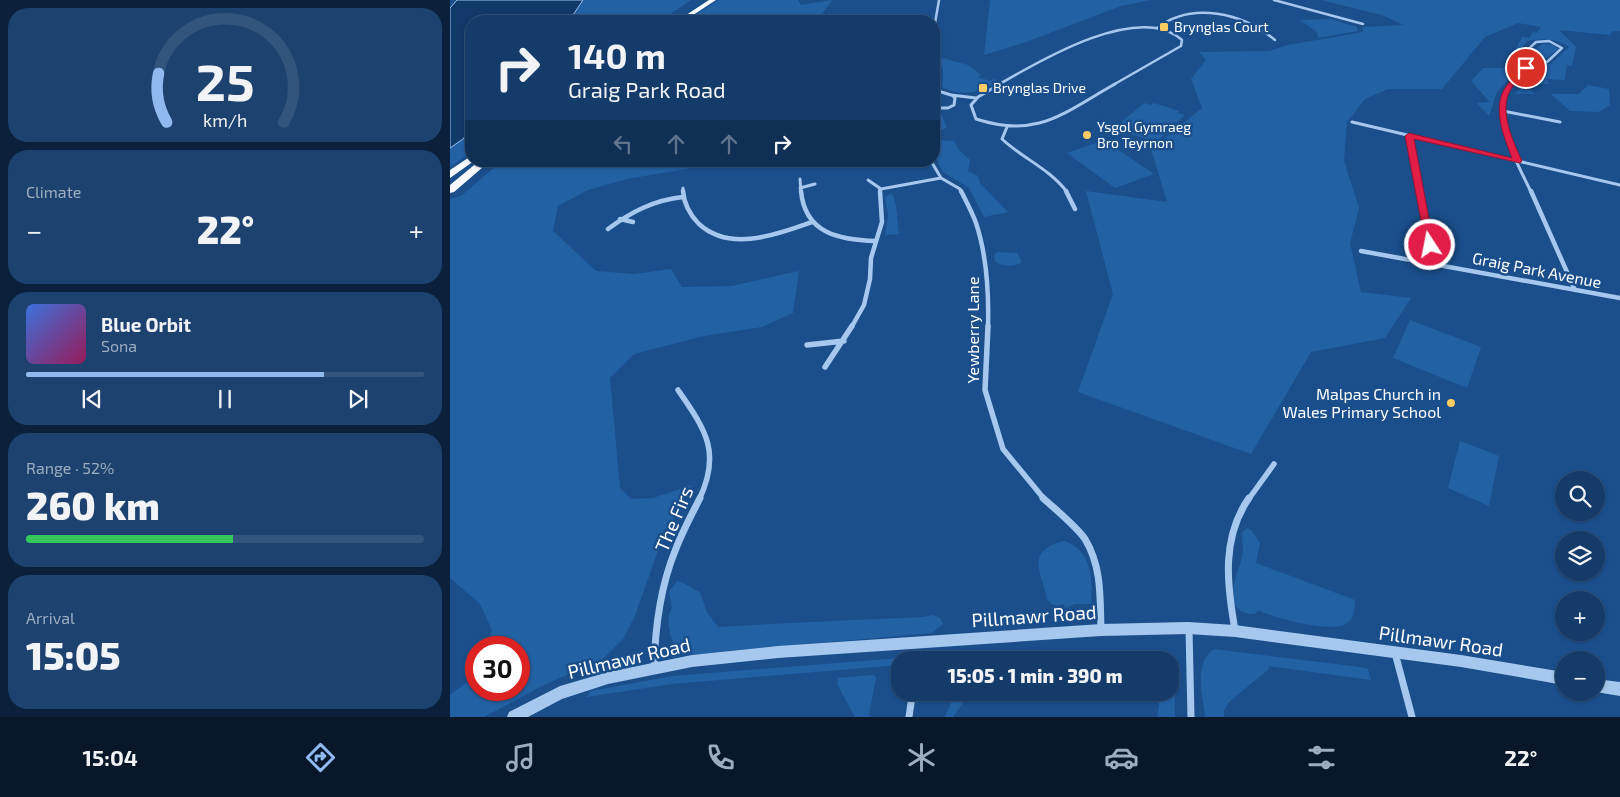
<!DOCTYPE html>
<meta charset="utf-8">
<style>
:root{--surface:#143b69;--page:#1d426f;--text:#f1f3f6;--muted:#9dadc0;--line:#33557d;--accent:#90b9f0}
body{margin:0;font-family:"Exo 2",sans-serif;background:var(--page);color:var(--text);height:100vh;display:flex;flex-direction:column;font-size:19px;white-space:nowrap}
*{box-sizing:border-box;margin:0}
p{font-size:16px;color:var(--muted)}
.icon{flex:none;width:28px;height:28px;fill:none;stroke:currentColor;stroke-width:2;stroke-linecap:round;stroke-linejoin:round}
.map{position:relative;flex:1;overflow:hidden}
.side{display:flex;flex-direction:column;gap:8px;padding:8px;background:#0b203a;width:450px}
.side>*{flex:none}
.guide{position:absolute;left:15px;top:15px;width:475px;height:152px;border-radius:20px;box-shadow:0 1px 4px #0004,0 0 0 1px var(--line);background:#143b69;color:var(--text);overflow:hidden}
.controls{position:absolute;left:1105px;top:471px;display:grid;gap:10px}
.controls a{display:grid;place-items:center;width:50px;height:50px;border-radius:50%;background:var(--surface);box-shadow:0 1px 4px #0004,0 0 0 1px var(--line);font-size:25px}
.speed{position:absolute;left:15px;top:636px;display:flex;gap:10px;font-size:25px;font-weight:700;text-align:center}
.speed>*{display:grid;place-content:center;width:65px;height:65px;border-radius:50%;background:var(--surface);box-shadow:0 1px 4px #0004,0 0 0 1px var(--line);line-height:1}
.speed .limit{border:8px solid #d22;background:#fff;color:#111}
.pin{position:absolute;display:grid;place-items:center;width:42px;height:42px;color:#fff;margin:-21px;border:2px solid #fff;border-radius:50%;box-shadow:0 1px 5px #0007}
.me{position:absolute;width:55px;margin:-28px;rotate:349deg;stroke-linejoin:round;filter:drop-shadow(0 0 4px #0008)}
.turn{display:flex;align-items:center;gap:18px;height:105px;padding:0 20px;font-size:22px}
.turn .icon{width:65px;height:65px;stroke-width:2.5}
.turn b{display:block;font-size:35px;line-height:42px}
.lanes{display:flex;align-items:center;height:48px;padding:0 20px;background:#0003;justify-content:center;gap:25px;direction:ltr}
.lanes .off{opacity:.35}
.big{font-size:38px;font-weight:800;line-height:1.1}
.side .card{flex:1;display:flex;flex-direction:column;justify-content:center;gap:8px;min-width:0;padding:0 18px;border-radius:20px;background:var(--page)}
.side .dial{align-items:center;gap:0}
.dial svg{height:130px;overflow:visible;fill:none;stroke:var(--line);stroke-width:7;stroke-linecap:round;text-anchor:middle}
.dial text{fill:var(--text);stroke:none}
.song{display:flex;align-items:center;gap:15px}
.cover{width:60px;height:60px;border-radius:8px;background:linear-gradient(135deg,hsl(220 70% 55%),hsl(330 70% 35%))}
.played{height:5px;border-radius:2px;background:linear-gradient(90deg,var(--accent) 75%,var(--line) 75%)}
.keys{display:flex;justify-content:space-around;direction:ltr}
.heat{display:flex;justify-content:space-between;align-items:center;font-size:28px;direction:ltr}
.charge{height:8px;border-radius:4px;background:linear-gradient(90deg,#34c759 52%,var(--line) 0)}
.trip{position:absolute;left:441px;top:651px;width:288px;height:50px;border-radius:20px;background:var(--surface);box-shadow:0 1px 4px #0004,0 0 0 1px var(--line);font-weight:800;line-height:50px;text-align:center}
.menu{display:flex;height:80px;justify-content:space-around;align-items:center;background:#08182a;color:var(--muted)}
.menu .icon{width:35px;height:35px}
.menu .current{color:var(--accent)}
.menu b{font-size:22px;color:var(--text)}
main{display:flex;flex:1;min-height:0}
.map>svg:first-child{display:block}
.green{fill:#2361a5}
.water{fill:#113a6a;stroke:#99c4f0}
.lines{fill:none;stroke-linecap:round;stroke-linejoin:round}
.minor-far4{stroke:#a6c8ee;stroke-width:2.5}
.minor-far3{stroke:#a6c8ee;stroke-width:3}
.minor-far2{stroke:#a6c8ee;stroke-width:4.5}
.minor-far1{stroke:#a6c8ee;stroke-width:5.5}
.minor{stroke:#a6c8ee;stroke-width:7}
.tertiary{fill:#a6c8ee;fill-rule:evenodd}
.trunk{fill:#f6faff;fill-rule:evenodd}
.route{fill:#e11d48;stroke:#92132f}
.poi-dot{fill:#ffcd62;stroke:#1a4f8c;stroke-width:2}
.labels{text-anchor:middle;stroke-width:5;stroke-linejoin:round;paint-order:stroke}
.far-poi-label{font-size:14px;fill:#fff;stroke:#1a4f8c;text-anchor:start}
.street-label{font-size:16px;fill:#fff;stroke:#1a4f8c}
.poi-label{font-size:16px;fill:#fff;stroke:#1a4f8c;text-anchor:end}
.near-street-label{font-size:19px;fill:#fff;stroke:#1a4f8c}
</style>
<main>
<section class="side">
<div class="card dial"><svg viewBox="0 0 100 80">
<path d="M14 69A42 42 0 1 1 86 69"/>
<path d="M14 69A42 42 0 0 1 9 39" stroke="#90b9f0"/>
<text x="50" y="56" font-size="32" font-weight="700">25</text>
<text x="50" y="72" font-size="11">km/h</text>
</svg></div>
<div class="card"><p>Climate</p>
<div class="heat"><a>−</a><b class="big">22°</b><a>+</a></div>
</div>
<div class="card">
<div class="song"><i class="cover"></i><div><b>Blue Orbit</b><p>Sona</p></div></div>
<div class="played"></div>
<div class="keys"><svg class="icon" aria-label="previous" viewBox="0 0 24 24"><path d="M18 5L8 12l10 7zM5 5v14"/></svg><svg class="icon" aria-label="pause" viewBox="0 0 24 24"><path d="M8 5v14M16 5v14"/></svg><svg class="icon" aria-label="next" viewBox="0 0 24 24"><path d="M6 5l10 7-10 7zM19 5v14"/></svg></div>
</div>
<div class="card"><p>Range · 52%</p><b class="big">260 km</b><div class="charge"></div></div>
<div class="card"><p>Arrival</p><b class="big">15:05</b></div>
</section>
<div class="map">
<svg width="1170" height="717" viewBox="0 0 1170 717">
<rect width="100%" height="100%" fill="#1a4f8c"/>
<path class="green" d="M 99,0 L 241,0 L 210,21 L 88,21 Z
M 269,0 L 348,0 L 351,5 L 382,0 L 367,21 L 235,21 Z
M 540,0 L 701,0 L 671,6 L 579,41 L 534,55 Z
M 872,0 L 1170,0 L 1170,31 L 1163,31 L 1160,35 L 1109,30 L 1126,47 L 1122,66 L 1117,65 L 1115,80 L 1097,79 L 1099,84 L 1077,84 L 1076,86 L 1086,94 L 1065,94 L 1088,65 L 1101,64 L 1119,47 C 1108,38 1091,38 1077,41 L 1067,55 L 1073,61 L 1072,64 L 1047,92 L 1039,116 L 1027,103 L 1040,102 L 1021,81 L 1033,68 L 1052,68 L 1057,66 L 1072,37 L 1079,38 L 1083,32 L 1087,33 L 1091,27 L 1068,23 L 1035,37 L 992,89 L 938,89 L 915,99 L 897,122 L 894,161 L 909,208 L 900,243 L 911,292 L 961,298 L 935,338 L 861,352 L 801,454 L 628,392 L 663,294 L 636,191 L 717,202 L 701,149 L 752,108 L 741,79 L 756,60 L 749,52 L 819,51 L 838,45 L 913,32 L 913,27 L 954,25 L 932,15 Z
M 880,19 L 907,27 L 908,31 L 868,38 L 867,32 L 850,20 Z
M 1093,44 L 1103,45 L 1108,49 L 1093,61 L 1085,60 L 1077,55 Z
M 489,57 L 518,65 L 531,75 L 528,77 L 540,81 L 544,79 L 549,81 C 527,92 516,98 492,87 C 493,74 496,68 485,58 Z
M 1138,85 L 1159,89 L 1160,105 L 1149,112 L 1120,111 L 1101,94 L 1129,94 Z
M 21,93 L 21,152 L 0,167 L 0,127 Z
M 694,103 L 701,105 L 704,103 L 729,111 L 728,113 L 735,115 L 707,142 L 663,129 Z
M 484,112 L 491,113 L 497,127 L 484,135 Z
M 484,140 L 504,141 L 509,150 L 520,160 L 518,171 L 528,176 L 530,183 L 558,212 L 534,217 L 519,188 L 493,172 L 484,155 Z
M 654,140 L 704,174 L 665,188 L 617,153 Z
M 52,161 L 283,161 L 177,179 L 138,190 L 108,206 L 103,231 L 146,271 L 184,274 L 221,269 L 232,287 L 282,286 L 349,271 L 343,313 L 312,327 L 254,336 L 184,354 L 160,378 L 170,488 L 181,499 L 203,498 L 242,485 L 210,545 L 185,616 L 173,639 L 153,659 L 94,685 L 34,717 L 0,717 L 0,695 L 26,675 L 26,690 L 69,690 L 69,648 L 36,647 L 42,630 L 30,604 L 0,578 L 0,199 L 11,196 Z
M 442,193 L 446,206 L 449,234 L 435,235 L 438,216 L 435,197 Z
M 547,252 L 567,253 L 572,262 C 565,267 551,267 545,261 L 544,256 Z
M 960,320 L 1031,347 L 1017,388 L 943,358 Z
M 1010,441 L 1049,456 L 1039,506 L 998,488 Z
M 797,528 L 801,530 L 810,543 L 806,563 L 905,600 C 905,609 904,619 896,624 C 879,633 824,618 808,610 L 806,613 C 801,615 796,614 791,611 C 772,598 791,570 793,552 C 793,546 792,539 792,533 Z
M 615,541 C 642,551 643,579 641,604 L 625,604 L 616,608 L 613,604 L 608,606 L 601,604 L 597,599 C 595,583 579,559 597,548 C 603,544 608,542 615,541 Z
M 227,581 C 236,583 241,589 250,592 L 257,612 L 268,627 C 337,623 405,620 473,617 L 483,615 L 490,618 L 493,624 L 482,633 L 277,651 L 266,654 L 227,654 C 223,639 213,622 222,608 L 219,592 Z
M 764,649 L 910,667 L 918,669 L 921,680 L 819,666 L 819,669 L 779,702 L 774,710 L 774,717 L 755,717 C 753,695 743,663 764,649 Z
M 513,653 L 512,660 L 450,660 L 450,665 L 222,684 L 136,697 L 141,691 L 222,676 Z
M 720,665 L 724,675 L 725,717 L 707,717 L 709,705 L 707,693 L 720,692 Z
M 424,675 L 426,678 L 419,714 L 420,717 L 405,717 L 387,684 L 388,678 Z
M 505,693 L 520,693 L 503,717 L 495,717 Z"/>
<path class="water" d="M 7,0 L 133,0 L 121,18 L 125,20 L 123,21 L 21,21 L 21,129 L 13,139 L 0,148 L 0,8 Z"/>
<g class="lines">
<path class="minor-far4" d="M 824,0 L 913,24
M 707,28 C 742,1 793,13 825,40
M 484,29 L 489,0
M 1099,41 L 1112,48 L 1097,62 L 1082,61 L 1072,55 L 1086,42 Z
M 484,64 L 488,74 L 486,85
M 548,85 C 589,61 689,1 732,40 L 731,46 L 663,85
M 1060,85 L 1082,61"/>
<path class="minor-far3" d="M 486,84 L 485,90 L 501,95 L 526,98
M 550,84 L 528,97 L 521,105 L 526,119 C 588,139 613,113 665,84
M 1061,84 C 1039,116 1067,162 1081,192
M 484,108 L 498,108 L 504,105 L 505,98 L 502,95
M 1053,111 L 1110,122
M 902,122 L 1170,185
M 557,127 L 552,139 C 572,158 600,169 617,192
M 959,136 L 970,192
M 481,161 L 491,178 L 510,189 L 511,192
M 350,179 L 351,192
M 418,180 L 431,189
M 350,188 L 365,184
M 233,192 L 233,188
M 430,192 L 431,189 L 491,178"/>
<path class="minor-far2" d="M 233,191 C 234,204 240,215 249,224 C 281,253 327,234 362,222
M 351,191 C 355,234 390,240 426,241
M 511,191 C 516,201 522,212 526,223 C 537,256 539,292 538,328
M 616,191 L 625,209
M 969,191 L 983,263
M 1081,191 L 1125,290
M 170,219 L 183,222
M 158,229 C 181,212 204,200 233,197
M 911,251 L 1170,298
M 401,328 L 414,305 L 420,279 L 421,258 L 432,222 L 430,191"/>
<path class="minor-far1" d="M 538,326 L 535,390 L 553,449 L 595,500
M 357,345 L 394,341
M 375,367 L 402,326
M 228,390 C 255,429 272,452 249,500
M 798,500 L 824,464"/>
<path class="minor" d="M 593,498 C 606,510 626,526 635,539 C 652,567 650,598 651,630
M 739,629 L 741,717
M 785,630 C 777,585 771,538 799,498
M 945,653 L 962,717
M 204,668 C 205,628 210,588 225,551 C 232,532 241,516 250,498
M 459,717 L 462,696 L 483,694"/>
<path class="tertiary" d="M 738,622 L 785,625 L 1011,655 L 1114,672 L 1114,685 L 1011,667 L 785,637 L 738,634 L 651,636 L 328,658 L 242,667 L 158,684 L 112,699 L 78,717 L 57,717 L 59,712 L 110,686 L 158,672 L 242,655 L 328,646 L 651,624 Z
M 1146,679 L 1170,682 L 1170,696 L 1146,692 Z"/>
<path class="trunk" d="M 259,0 L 266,0 L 234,21 L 227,21 Z
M 21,156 L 21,161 L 24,161 L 0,178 L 0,170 Z
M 29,161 L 40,161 L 4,192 L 0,193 L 0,185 Z"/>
</g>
<path class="route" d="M 1074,66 L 1079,68 C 1074,75 1066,81 1061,89 C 1048,110 1063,141 1072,161 L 1070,163 L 964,139 L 984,245 L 980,248 L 976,247 L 955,136 L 959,133 L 1062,158 C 1054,137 1042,109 1055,88 C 1060,80 1068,73 1074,66 Z"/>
<g class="poi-dot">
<rect x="709" y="22" width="10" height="10" rx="2.5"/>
<rect x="528" y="83" width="10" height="10" rx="2.5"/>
<circle cx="637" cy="135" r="5"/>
<circle cx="1001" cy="403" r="5"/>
</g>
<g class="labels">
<g class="far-poi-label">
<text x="724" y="32">Brynglas Court</text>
<text x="543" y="93">Brynglas Drive</text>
<text x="647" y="132">Ysgol Gymraeg<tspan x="647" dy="16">Bro Teyrnon</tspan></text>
</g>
<g class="street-label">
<text transform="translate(1087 270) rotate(11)" y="6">Graig Park Avenue</text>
<text transform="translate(523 330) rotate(-90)" y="6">Yewberry Lane</text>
</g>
<g class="poi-label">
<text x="991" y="400">Malpas Church in<tspan x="991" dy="18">Wales Primary School</tspan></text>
</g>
<g class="near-street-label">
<text transform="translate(224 519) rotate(-67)" y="7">The Firs</text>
<text transform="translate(584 616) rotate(-4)" y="7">Pillmawr Road</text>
<text transform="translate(991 641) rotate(8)" y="7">Pillmawr Road</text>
<text transform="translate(179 658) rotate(-13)" y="7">Pillmawr Road</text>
</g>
</g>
</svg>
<div class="controls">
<a><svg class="icon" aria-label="search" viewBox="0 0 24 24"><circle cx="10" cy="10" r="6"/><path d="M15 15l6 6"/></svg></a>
<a><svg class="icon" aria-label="layers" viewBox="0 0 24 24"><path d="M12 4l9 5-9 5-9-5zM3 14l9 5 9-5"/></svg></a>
<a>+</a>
<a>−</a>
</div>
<div class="speed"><div class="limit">30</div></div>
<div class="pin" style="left:1076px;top:68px;background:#d93025"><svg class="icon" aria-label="arrive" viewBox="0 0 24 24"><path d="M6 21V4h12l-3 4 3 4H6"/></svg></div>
<svg class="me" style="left:980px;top:245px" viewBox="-20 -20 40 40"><circle r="17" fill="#e11d48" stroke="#fff" stroke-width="3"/><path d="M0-11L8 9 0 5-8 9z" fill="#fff"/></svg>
<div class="trip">15:05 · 1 min · 390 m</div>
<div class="guide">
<div class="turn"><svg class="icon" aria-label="right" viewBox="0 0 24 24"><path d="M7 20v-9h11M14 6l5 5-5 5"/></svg><div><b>140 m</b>Graig Park Road</div></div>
<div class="lanes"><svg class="icon off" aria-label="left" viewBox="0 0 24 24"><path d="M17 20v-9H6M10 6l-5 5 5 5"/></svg><svg class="icon off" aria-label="ahead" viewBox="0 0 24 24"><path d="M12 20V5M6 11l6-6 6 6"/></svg><svg class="icon off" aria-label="ahead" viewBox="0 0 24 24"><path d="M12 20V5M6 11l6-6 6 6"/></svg><svg class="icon" aria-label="right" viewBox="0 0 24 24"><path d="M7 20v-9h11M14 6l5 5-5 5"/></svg></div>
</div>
</div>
</main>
<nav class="menu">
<b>15:04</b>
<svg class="icon current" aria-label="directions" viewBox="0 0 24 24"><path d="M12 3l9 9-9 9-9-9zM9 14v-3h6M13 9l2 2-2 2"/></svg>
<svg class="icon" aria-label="music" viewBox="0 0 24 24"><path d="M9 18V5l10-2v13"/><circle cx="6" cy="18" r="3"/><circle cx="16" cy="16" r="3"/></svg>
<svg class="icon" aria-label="phone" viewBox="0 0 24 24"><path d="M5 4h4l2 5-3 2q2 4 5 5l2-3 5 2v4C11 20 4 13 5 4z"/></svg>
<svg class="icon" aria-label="climate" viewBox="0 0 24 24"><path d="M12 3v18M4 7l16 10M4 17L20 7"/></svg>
<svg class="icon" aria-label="car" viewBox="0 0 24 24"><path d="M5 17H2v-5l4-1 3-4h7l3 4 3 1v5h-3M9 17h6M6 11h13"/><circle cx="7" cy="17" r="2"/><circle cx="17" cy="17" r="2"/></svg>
<svg class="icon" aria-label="filters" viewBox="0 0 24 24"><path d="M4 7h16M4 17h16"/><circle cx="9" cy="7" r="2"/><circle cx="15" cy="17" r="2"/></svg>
<b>22°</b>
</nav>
